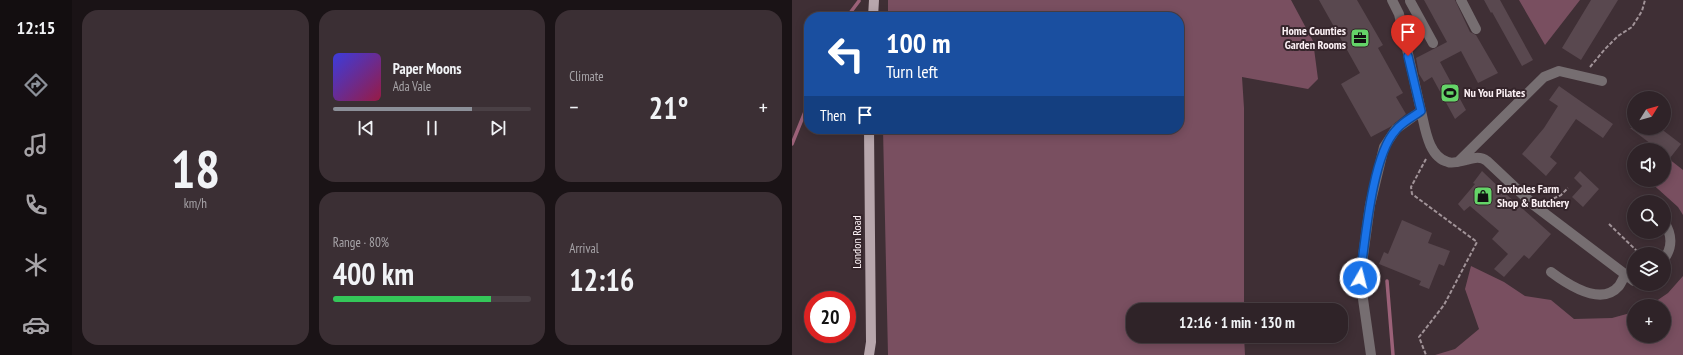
<!DOCTYPE html>
<meta charset="utf-8">
<style>
:root{--surface:#2f2328;--page:#3b2f34;--text:#f1f3f6;--muted:#a7a4a8;--line:#4a4045;--accent:#8c9099}
body{margin:0;font-family:"PT Sans Narrow",sans-serif;background:var(--page);color:var(--text);height:100vh;display:flex;flex-direction:column;font-size:15px;white-space:nowrap}
*{box-sizing:border-box;margin:0}
p{font-size:13px;color:var(--muted)}
.icon{flex:none;width:22px;height:22px;fill:none;stroke:currentColor;stroke-width:2;stroke-linecap:round;stroke-linejoin:round}
.map{position:relative;flex:1;overflow:hidden}
.panel{display:flex;flex-direction:column;gap:10px;padding:10px;background:#1a1316;width:720px}
.panel>*{flex:none}
.hud{position:absolute;left:12px;top:12px;width:380px;height:122px;border-radius:16px;box-shadow:0 2px 10px #0003,0 0 0 1px var(--line);background:#1a4fa0;color:#fff;overflow:hidden}
.needle{width:26px;rotate:53deg}
.fabs{position:absolute;left:835px;top:91px;display:grid;gap:8px}
.fabs a{display:grid;place-items:center;width:44px;height:44px;border-radius:50%;background:var(--surface);box-shadow:0 2px 10px #0003,0 0 0 1px var(--line);font-size:20px}
.speed{position:absolute;left:12px;top:291px;display:flex;gap:8px;font-size:20px;font-weight:700;text-align:center}
.speed>*{display:grid;place-content:center;width:52px;height:52px;border-radius:50%;background:var(--surface);box-shadow:0 2px 10px #0003,0 0 0 1px var(--line);line-height:1}
.speed .limit{border:6px solid #d22;background:#fff;color:#111}
.pin{position:absolute;display:grid;place-items:center;width:34px;height:34px;color:#fff;margin:-41px -17px;border-radius:50% 50% 50% 0;rotate:-45deg;box-shadow:0 0 4px #0007}
.pin .icon{rotate:45deg}
.me{position:absolute;width:44px;margin:-22px;rotate:8deg;stroke-linejoin:round;filter:drop-shadow(0 0 3px #0008)}
.turn{display:flex;align-items:center;gap:14px;height:84px;padding:0 16px;font-size:18px}
.turn .icon{width:52px;height:52px;stroke-width:2.5}
.turn b{display:block;font-size:28px;line-height:34px}
.then{display:flex;align-items:center;height:38px;padding:0 16px;background:#0003;gap:8px;font-size:15px}
.big{font-size:30px;font-weight:700;line-height:1.1}
.panel .card{flex:1;display:flex;flex-direction:column;justify-content:center;gap:6px;min-width:0;padding:0 14px;border-radius:16px;background:var(--page)}
.panel .dial{align-items:center;gap:0}
.dial b{font-size:52px;line-height:1}
.song{display:flex;align-items:center;gap:12px}
.cover{width:48px;height:48px;border-radius:6px;background:linear-gradient(135deg,hsl(240 70% 55%),hsl(340 70% 35%))}
.played{height:4px;border-radius:2px;background:linear-gradient(90deg,var(--accent) 70%,var(--line) 70%)}
.keys{display:flex;justify-content:space-around;direction:ltr}
.heat{display:flex;justify-content:space-between;align-items:center;font-size:22px;direction:ltr}
.charge{height:6px;border-radius:3px;background:linear-gradient(90deg,#34c759 80%,var(--line) 0)}
.panel .tiles{flex:1;display:grid;gap:10px;grid-template-columns:repeat(3,1fr)}
.card:first-child{grid-row:span 2}
.trip{position:absolute;left:334px;top:303px;width:222px;height:40px;border-radius:16px;background:var(--surface);box-shadow:0 2px 10px #0003,0 0 0 1px var(--line);font-weight:700;line-height:40px;text-align:center}
main{display:flex;flex:1;min-height:0}
.dock{display:flex;flex-direction:column;width:72px;justify-content:space-around;align-items:center;background:#130e10;color:var(--muted)}
.dock .icon{width:28px;height:28px}
.dock .current{color:var(--accent)}
.dock b{font-size:18px;color:var(--text)}
.map>svg:first-child{display:block}
.green{fill:#794f60}
.lines{fill:none;stroke-linecap:round;stroke-linejoin:round}
.stream{stroke:#9b6178;stroke-width:3.5}
.building{fill:#59484f}
.path{stroke:#a19398;stroke-width:2;stroke-dasharray:4 2;stroke-linecap:butt}
.minor{stroke:#766e71;stroke-width:10}
.major{stroke:#b7a6ac;stroke-width:10}
.route-casing{stroke:#114b97;stroke-width:10}
.route{stroke:#1a73e8;stroke-width:7}
.labels{text-anchor:middle;stroke-width:4;stroke-linejoin:round;paint-order:stroke}
.poi-label{font-size:12px;font-weight:bold;fill:#fcf1f5;stroke:#35252b;text-anchor:start}
.street-label{font-size:12px;fill:#fcf1f5;stroke:#35252b}
</style>
<main>
<nav class="dock">
<b>12:15</b>
<svg class="icon current" aria-label="directions" viewBox="0 0 24 24"><path d="M12 3l9 9-9 9-9-9zM9 14v-3h6M13 9l2 2-2 2"/></svg>
<svg class="icon" aria-label="music" viewBox="0 0 24 24"><path d="M9 18V5l10-2v13"/><circle cx="6" cy="18" r="3"/><circle cx="16" cy="16" r="3"/></svg>
<svg class="icon" aria-label="phone" viewBox="0 0 24 24"><path d="M5 4h4l2 5-3 2q2 4 5 5l2-3 5 2v4C11 20 4 13 5 4z"/></svg>
<svg class="icon" aria-label="climate" viewBox="0 0 24 24"><path d="M12 3v18M4 7l16 10M4 17L20 7"/></svg>
<svg class="icon" aria-label="car" viewBox="0 0 24 24"><path d="M5 17H2v-5l4-1 3-4h7l3 4 3 1v5h-3M9 17h6M6 11h13"/><circle cx="7" cy="17" r="2"/><circle cx="17" cy="17" r="2"/></svg>
</nav>
<section class="panel">
<div class="tiles">
<div class="card dial"><b>18</b><p>km/h</p></div>
<div class="card">
<div class="song"><i class="cover"></i><div><b>Paper Moons</b><p>Ada Vale</p></div></div>
<div class="played"></div>
<div class="keys"><svg class="icon" aria-label="previous" viewBox="0 0 24 24"><path d="M18 5L8 12l10 7zM5 5v14"/></svg><svg class="icon" aria-label="pause" viewBox="0 0 24 24"><path d="M8 5v14M16 5v14"/></svg><svg class="icon" aria-label="next" viewBox="0 0 24 24"><path d="M6 5l10 7-10 7zM19 5v14"/></svg></div>
</div>
<div class="card"><p>Climate</p>
<div class="heat"><a>−</a><b class="big">21°</b><a>+</a></div>
</div>
<div class="card"><p>Range · 80%</p><b class="big">400 km</b><div class="charge"></div></div>
<div class="card"><p>Arrival</p><b class="big">12:16</b></div>
</div>
</section>
<div class="map">
<svg width="891" height="355" viewBox="0 0 891 355">
<rect width="100%" height="100%" fill="#3f2f35"/>
<path class="green" d="M 96,0 L 499,0 L 521,41 L 526,79 L 516,89 L 450,77 L 452,108 L 452,310 L 341,310 L 341,336 L 452,336 L 453,355 L 96,355 L 91,129 L 387,129 L 387,17 L 96,17 Z
M 727,0 L 788,0 L 753,45 Z
M 872,155 L 891,170 L 891,215 L 886,207 L 856,180 L 872,180 Z
M 679,266 L 712,282 L 733,296 L 759,300 L 782,319 L 820,318 L 842,312 L 842,336 L 872,336 L 872,306 L 857,306 L 876,293 L 891,276 L 891,355 L 643,355 L 663,349 L 687,329 L 673,289 Z"/>
<g class="lines">
<path class="stream" d="M 55,17 L 67,1
M 0,144 L 17,102
M 595,281 L 601,355"/>
</g>
<path class="building" d="M 527,0 L 565,0 L 591,45 L 586,48 L 611,93 L 604,97 L 614,114 L 598,127 L 579,137 L 549,84 L 568,73 Z
M 632,0 L 663,0 L 678,32 L 684,35 L 706,73 L 686,83 L 669,51 L 648,62 L 674,110 L 663,119 L 640,77 L 632,82 L 627,74 L 624,58 L 655,42 Z
M 692,0 L 708,0 L 741,60 L 730,66 L 700,12 L 699,13 Z
M 799,0 L 826,0 L 789,60 L 770,48 Z
M 767,86 L 821,124 L 811,138 L 784,119 L 758,157 L 765,163 L 754,176 L 730,154 L 752,128 L 766,106 L 757,100 Z
M 838,128 L 868,128 L 889,144 L 878,158 L 872,154 L 872,150 L 867,150 Z
M 690,171 L 715,195 L 759,234 L 737,259 L 732,255 L 712,277 L 702,269 L 716,254 L 700,239 L 707,231 L 678,206 L 672,211 L 666,204 L 683,184 L 681,183 Z
M 788,171 L 807,189 L 791,207 L 780,197 L 790,186 L 782,178 Z
M 610,220 L 640,233 L 636,243 L 658,251 L 652,266 L 647,264 L 637,289 L 627,285 L 629,281 L 587,264 L 592,252 L 596,254 Z"/>
<g class="lines">
<path class="path" d="M 798,67 L 813,49 L 826,36 L 840,27 L 850,11 L 853,0
M 634,159 L 619,187 L 620,194 L 685,242 L 652,305 L 627,337 L 634,355
M 756,201 L 769,195 L 776,188
M 817,224 L 848,254"/>
<path class="minor" d="M 669,0 L 684,29
M 618,1 L 641,43
M 629,111 C 633,127 636,157 656,162 C 661,164 669,161 674,160 C 682,158 688,156 695,161 L 743,206 L 842,281
M 666,162 L 752,77 L 767,71 L 810,81
M 872,222 C 880,234 881,247 872,259
M 759,272 C 775,284 809,307 827,286 C 829,283 831,279 833,275
M 579,355 L 568,278 L 578,205 L 592,147 L 604,129 L 629,111 L 607,14 L 600,0"/>
<path class="major" d="M 81,17 L 82,0
M 77,129 L 79,342 L 77,355"/>
</g>
<g class="lines">
<g class="route-casing">
<path id="route" d="M 568,278 C 573,242 580,155 604,130 C 610,122 621,117 629,111 L 616,56"/>
</g>
<use href="#route" class="route"/>
</g>
<defs>
<g id="office-square" transform="scale(1)"><rect x="-9" y="-9" width="18" height="18" rx="4" fill="#64d468" stroke="#35252b"/><path d="M-6-3h4V-5.5h4V-3h4V5H-6ZM-1-4.5V-3h2v-1.5ZM-6 0V1H6V0Z" fill="#111"/></g>
<g id="stadium-square" transform="scale(1)"><rect x="-9" y="-9" width="18" height="18" rx="4" fill="#64d468" stroke="#35252b"/><path d="M0-5a6.5 5 0 1 0 0 10a6.5 5 0 1 0 0-10ZM-3.5-1.8h7v3.6h-7Z" fill="#111"/></g>
<g id="shop-square" transform="scale(1)"><rect x="-9" y="-9" width="18" height="18" rx="4" fill="#64d468" stroke="#35252b"/><path d="M-5-2.5h2.3a2.7 3.5 0 0 1 5.4 0H5L5.5 6h-11ZM-1.5-2.5h3a1.5 2.3 0 0 0-3 0Z" fill="#111"/></g>
</defs>
<g fill-rule="evenodd">
<use href="#office-square" x="568" y="38"/>
<use href="#stadium-square" x="658" y="93"/>
<use href="#shop-square" x="691" y="196"/>
</g>
<g class="labels">
<g class="poi-label">
<text x="554" y="35" text-anchor="end">Home Counties<tspan x="554" dy="14">Garden Rooms</tspan></text>
<text x="672" y="97">Nu You Pilates</text>
<text x="705" y="193">Foxholes Farm<tspan x="705" dy="14">Shop &amp; Butchery</tspan></text>
</g>
<g class="street-label">
<text transform="translate(65 242) rotate(-90)" y="4">London Road</text>
</g>
</g>
</svg>
<div class="fabs">
<a><svg class="needle" viewBox="-14 -14 28 28"><path d="M0-13l5 13h-10z" fill="#e53935"/><path d="M0 13l5-13h-10z" fill="#a7a4a8"/></svg></a>
<a><svg class="icon" aria-label="sound" viewBox="0 0 24 24"><path d="M4 9h4l5-4v14l-5-4H4zM17 9q2 3 0 6"/></svg></a>
<a><svg class="icon" aria-label="search" viewBox="0 0 24 24"><circle cx="10" cy="10" r="6"/><path d="M15 15l6 6"/></svg></a>
<a><svg class="icon" aria-label="layers" viewBox="0 0 24 24"><path d="M12 4l9 5-9 5-9-5zM3 14l9 5 9-5"/></svg></a>
<a>+</a>
</div>
<div class="speed"><div class="limit">20</div></div>
<div class="pin" style="left:616px;top:56px;background:#d93025"><svg class="icon" aria-label="arrive" viewBox="0 0 24 24"><path d="M6 21V4h12l-3 4 3 4H6"/></svg></div>
<svg class="me" style="left:568px;top:278px" viewBox="-20 -20 40 40"><circle r="17" fill="#1a73e8" stroke="#fff" stroke-width="3"/><path d="M0-11L8 9 0 5-8 9z" fill="#fff"/></svg>
<div class="trip">12:16 · 1 min · 130 m</div>
<div class="hud">
<div class="turn"><svg class="icon" aria-label="left" viewBox="0 0 24 24"><path d="M17 20v-9H6M10 6l-5 5 5 5"/></svg><div><b>100 m</b>Turn left</div></div>
<div class="then">Then<svg class="icon" aria-label="arrive" viewBox="0 0 24 24"><path d="M6 21V4h12l-3 4 3 4H6"/></svg></div>
</div>
</div>
</main>
